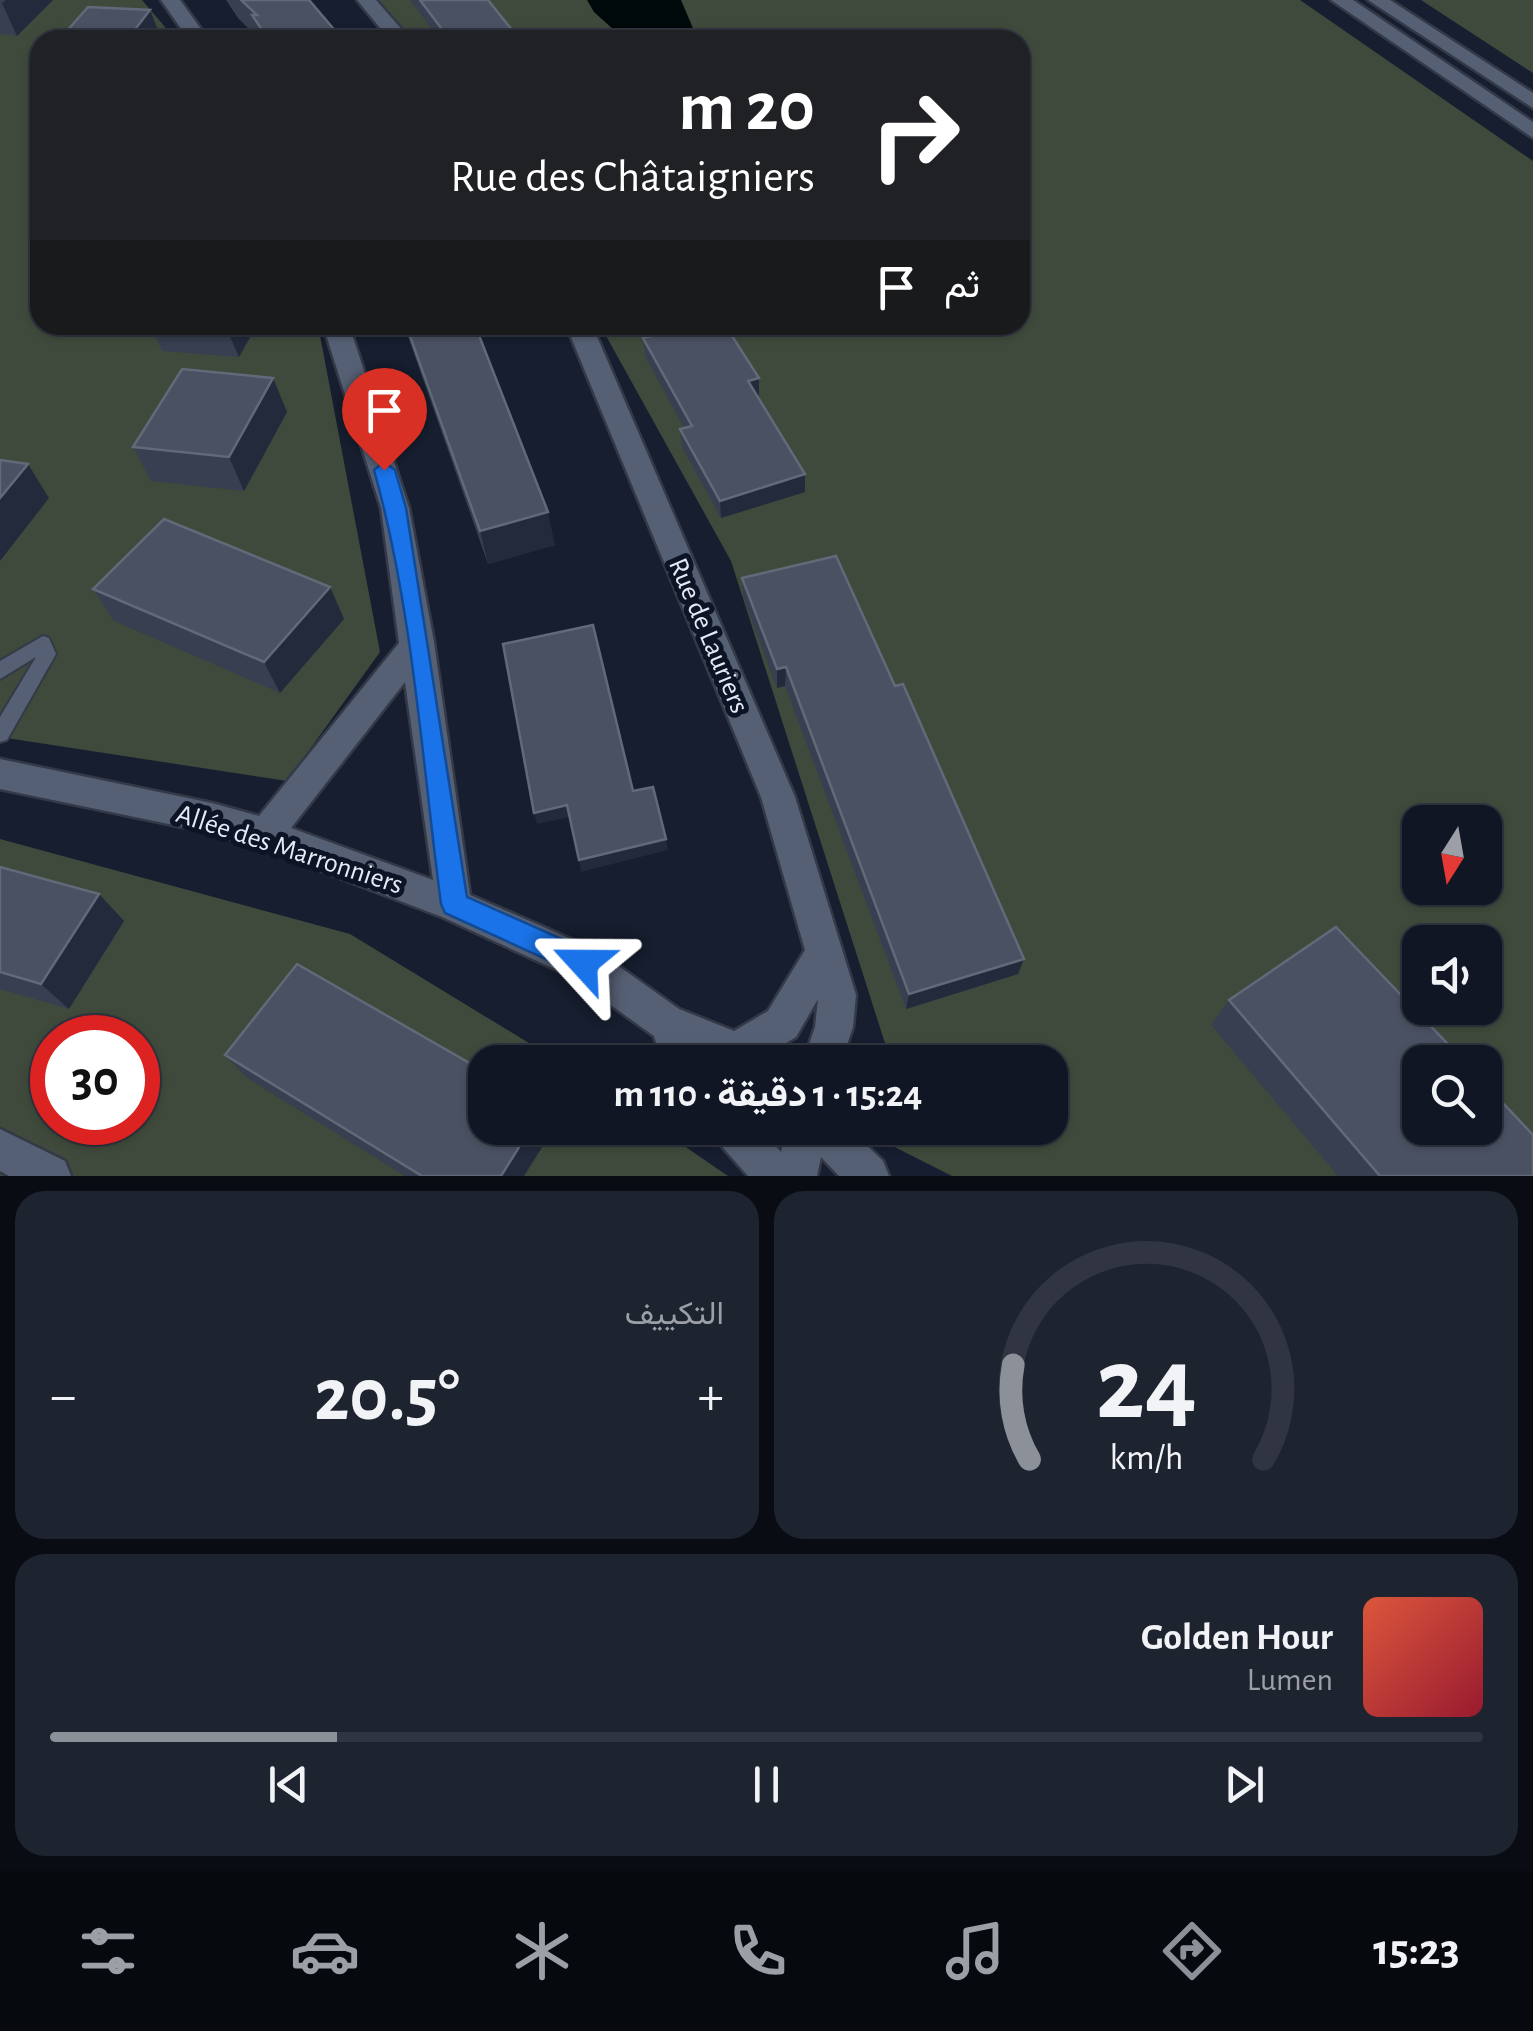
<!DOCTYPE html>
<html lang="ar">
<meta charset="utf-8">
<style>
:root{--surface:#101623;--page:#1e2330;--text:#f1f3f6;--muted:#9c9fa6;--line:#303541;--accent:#8c9099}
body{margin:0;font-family:"Alegreya Sans",Vazirmatn,sans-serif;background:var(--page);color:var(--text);direction:rtl;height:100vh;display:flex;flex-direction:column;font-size:38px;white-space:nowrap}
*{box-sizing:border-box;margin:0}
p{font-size:32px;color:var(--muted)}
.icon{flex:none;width:55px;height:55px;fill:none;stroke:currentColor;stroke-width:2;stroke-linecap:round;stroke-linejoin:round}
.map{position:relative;height:1176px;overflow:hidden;direction:ltr}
.sheet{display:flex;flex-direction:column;gap:15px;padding:15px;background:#090c13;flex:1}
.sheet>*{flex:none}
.hud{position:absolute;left:30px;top:30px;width:1000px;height:305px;border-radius:30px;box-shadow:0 2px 8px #0004,0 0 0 2px var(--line);direction:rtl;background:#202124;color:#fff;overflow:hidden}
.needle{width:65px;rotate:191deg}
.tools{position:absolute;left:1402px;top:805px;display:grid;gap:20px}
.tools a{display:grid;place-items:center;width:100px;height:100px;border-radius:20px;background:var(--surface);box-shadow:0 2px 8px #0004,0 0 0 2px var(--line);font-size:50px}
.speed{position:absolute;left:30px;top:1015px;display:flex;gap:20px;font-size:50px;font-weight:700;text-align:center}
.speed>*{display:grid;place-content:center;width:130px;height:130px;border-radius:50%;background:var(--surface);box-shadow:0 2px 8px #0004,0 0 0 2px var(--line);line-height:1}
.speed .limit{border:15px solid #d22;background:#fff;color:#111}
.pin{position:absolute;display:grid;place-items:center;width:85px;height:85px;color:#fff;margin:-102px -42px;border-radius:50% 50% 50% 0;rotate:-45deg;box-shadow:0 0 10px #0007}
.pin .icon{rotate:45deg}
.me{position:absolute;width:110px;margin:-55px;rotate:294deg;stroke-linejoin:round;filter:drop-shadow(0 0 8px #0008)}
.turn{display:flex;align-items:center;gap:35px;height:210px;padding:0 50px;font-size:45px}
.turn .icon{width:130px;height:130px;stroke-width:2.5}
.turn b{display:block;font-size:70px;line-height:85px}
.then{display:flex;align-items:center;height:95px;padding:0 50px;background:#0003;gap:20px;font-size:38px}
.big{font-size:75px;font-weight:700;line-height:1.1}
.sheet .tile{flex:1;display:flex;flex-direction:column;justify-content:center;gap:15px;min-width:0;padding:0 35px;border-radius:30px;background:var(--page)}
.sheet .dial{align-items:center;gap:0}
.dial svg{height:260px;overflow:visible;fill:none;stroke:var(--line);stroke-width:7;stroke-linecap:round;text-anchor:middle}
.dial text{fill:var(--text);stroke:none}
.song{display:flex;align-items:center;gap:30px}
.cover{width:120px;height:120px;border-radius:15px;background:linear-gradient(135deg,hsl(10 70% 55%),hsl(350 70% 35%))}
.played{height:10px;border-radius:5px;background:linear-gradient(90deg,var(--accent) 20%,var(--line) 20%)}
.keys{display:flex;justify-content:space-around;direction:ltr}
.heat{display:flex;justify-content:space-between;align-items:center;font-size:55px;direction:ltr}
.sheet .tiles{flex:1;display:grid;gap:15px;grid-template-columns:1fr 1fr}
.tile:last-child{grid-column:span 2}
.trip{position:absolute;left:468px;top:1045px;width:600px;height:100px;border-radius:30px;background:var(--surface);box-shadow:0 2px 8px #0004,0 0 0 2px var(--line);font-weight:700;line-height:100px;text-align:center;direction:rtl}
.tabs{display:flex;height:160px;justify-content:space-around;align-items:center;background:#06090e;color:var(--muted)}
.tabs .icon{width:70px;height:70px}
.tabs .current{color:var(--accent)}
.tabs b{font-size:45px;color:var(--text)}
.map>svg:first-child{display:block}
.green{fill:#3f4a3c;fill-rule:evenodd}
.water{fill:#00090a}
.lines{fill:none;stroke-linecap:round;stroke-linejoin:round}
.lane-casing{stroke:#343947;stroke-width:4}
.street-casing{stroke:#343947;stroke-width:5}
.secondary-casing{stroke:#343947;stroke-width:5}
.lane{fill:#566074;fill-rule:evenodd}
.street{fill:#566074;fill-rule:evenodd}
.secondary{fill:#566074;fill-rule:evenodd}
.wall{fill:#373f50}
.shaded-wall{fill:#222a3c}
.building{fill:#4a5162;stroke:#626979;stroke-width:2.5}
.route{fill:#1a73e8;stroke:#114b97;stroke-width:2.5}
.labels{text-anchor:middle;stroke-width:10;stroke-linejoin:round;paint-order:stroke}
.street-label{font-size:28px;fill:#e4eaf6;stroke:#0d1425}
</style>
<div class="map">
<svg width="1533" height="1176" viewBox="0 0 1533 1176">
<rect width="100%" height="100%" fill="#161e2f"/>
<path class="green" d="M 0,0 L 142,0 L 176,40 L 40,40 L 40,325 L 318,325 L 380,652 L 287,781 L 0,737 Z
M 373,0 L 1300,0 L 1533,161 L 1533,1176 L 952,1176 L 857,1128 L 1050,1128 L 1050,1062 L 891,1062 L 731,561 L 600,325 L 1020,325 L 1020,40 L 406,40 ZM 1420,822 L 1485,822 L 1485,888 L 1420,888 ZM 1420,942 L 1485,942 L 1485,1008 L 1420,1008 ZM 1420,1062 L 1485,1062 L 1485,1128 L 1420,1128 Z
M 1421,0 L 1533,0 L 1533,73 Z
M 0,839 L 350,934 L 560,1062 L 485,1062 L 485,1128 L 658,1128 L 728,1176 L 0,1176 ZM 52,1038 L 138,1038 L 138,1122 L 52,1122 Z"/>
<path class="water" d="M 587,0 L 681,0 L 698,40 L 625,40 L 594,12 Z"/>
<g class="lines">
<g class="lane-casing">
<path id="lane" d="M 43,636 L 49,638 L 56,654 L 7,740 L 0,742 L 0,717 L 36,657 L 0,679 L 0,661 Z"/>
</g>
<g class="street-casing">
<path id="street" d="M 161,0 L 180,0 L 209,40 L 189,40 Z
M 357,0 L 376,0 L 411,40 L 390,40 Z
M 323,325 L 349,325 L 409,508 L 434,642 L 470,895 L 596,950 L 679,1009 L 734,1031 L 768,1011 L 805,950 L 761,797 L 566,325 L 592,325 L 795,797 L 856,995 L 853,1027 L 841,1062 L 803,1062 L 815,1027 L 818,999 L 796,1037 L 765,1056 L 767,1062 L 714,1062 L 697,1053 L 700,1062 L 662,1062 L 654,1036 L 570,976 L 442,917 L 264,849 L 212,833 L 0,789 L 0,759 L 212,803 L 259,816 L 399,643 L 381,508 ZM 405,682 L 433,880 L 291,828 Z
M 712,1128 L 759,1128 L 781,1152 L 787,1128 L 849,1128 L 883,1161 L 889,1176 L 839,1176 L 821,1157 L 817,1176 L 748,1176 L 718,1142 Z
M 0,1129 L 65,1161 L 71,1176 L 9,1176 L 0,1171 Z"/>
</g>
<g class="secondary-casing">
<path id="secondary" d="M 1331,0 L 1353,0 L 1533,122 L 1533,138 Z
M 1368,0 L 1390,0 L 1533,93 L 1533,108 Z"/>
</g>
<use href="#lane" class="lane"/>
<use href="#street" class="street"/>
<use href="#secondary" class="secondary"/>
</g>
<path class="wall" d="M 0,0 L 53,0 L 17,36 L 0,34 Z
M 226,0 L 309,0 L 343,40 L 260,40 L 238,18 Z
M 410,0 L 488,0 L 520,40 L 440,40 Z
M 150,325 L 257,325 L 239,357 L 162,351 Z
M 404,325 L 475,325 L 555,545 L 488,564 Z
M 637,325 L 725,325 L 759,396 L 757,396 L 805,474 L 805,492 L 721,518 L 682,447 L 680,429 L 684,428 L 645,356 L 643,338 L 644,338 Z
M 273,378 L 287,412 L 244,491 L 151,481 L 133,447 Z
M 742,578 L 895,686 L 1024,959 L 1018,974 L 906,1009 L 785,686 L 777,688 L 743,597 Z
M 330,587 L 344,619 L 280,693 L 114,621 L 93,589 Z
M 0,867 L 99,894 L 124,921 L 69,1009 L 0,989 Z
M 1229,1000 L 1533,1176 L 1338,1176 L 1211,1025 Z
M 225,1055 L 554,1128 L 524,1176 L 405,1176 L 247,1078 Z"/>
<path class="shaded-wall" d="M 6,0 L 53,0 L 17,36 L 2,3 Z
M 150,10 L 162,40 L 127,40 Z
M 225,325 L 257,325 L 239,357 Z
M 273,378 L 287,412 L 244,491 L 229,457 Z
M 759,378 L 759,396 L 748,399 L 748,381 Z
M 28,464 L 49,498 L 0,561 L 0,498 Z
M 805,474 L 805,492 L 721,518 L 720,501 Z
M 548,512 L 555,545 L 488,564 L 480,531 Z
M 330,587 L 344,619 L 280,693 L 264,662 Z
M 786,667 L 785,686 L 777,688 L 777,669 Z
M 567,805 L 570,817 L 537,824 L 534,813 Z
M 666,839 L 668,850 L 581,872 L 579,860 Z
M 99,894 L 124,921 L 69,1009 L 41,984 Z
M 1024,959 L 1018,974 L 906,1009 L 909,994 Z
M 531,1128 L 554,1128 L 524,1176 L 501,1176 Z"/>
<path class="building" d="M 241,0 L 309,0 L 343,40 L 269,40 L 252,15 L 257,15 Z
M 420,0 L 488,0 L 520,40 L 450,40 Z
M 88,7 L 150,10 L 127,40 L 59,40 Z
M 406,325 L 475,325 L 548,512 L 480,531 Z
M 646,325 L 725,325 L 759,378 L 748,381 L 805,474 L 720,501 L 680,429 L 692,426 L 643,338 L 652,336 Z
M 182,369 L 273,378 L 229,457 L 133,447 Z
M 0,460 L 28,464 L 0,498 Z
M 164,519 L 330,587 L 264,662 L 93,589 Z
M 836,556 L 895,686 L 903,684 L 1024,959 L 909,994 L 786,667 L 777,669 L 742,578 Z
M 593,625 L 633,791 L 653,787 L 666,839 L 579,860 L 567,805 L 534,813 L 503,644 Z
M 0,867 L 99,894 L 41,984 L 0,972 Z
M 1336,927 L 1465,1062 L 1420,1062 L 1420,1128 L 1485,1128 L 1485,1084 L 1533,1135 L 1533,1176 L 1380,1176 L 1229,1000 Z
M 297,964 L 485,1072 L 485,1128 L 531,1128 L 501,1176 L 422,1176 L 225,1055 Z"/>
<path class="route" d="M 384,462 L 395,470 L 406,508 L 467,897 L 593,953 L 597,963 L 593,973 L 583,976 L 445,913 L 441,904 C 422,761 413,609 374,470 Z"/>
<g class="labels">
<g class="street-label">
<text transform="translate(710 635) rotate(67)" y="10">Rue de Lauriers</text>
<text transform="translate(290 848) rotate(18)" y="10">Allée des Marronniers</text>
</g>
</g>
</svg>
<div class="tools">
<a><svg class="needle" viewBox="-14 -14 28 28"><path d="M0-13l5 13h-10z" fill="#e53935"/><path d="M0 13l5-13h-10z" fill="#9c9fa6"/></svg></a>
<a><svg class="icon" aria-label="sound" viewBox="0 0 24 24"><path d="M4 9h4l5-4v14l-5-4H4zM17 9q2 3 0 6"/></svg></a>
<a><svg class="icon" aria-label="search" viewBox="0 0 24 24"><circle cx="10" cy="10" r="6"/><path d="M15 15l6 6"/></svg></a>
</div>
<div class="speed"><div class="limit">30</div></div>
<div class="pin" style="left:384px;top:470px;background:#d93025"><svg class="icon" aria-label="arrive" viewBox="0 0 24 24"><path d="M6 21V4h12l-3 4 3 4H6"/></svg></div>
<svg class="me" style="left:583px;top:963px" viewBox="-20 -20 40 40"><path d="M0-17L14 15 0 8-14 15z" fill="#1a73e8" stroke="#fff" stroke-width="4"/></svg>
<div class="trip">15:24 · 1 دقيقة · 110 m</div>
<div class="hud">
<div class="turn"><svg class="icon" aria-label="right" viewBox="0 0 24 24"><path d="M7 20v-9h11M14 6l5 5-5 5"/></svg><div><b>20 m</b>Rue des Châtaigniers</div></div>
<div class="then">ثم<svg class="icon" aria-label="arrive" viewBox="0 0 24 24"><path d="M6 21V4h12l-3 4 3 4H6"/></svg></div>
</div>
</div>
<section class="sheet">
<div class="tiles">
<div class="tile dial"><svg viewBox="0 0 100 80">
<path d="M14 69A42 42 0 1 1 86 69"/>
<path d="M14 69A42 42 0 0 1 9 40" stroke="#8c9099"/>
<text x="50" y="56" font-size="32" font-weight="700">24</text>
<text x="50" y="72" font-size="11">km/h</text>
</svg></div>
<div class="tile"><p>التكييف</p>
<div class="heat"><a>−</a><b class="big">20.5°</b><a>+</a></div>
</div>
<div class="tile">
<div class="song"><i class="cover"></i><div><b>Golden Hour</b><p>Lumen</p></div></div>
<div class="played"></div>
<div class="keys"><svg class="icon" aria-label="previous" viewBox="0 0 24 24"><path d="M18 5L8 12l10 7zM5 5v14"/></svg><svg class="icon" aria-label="pause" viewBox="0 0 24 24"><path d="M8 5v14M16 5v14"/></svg><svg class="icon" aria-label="next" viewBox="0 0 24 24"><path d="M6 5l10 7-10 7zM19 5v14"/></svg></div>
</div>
</div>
</section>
<nav class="tabs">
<b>15:23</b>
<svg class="icon current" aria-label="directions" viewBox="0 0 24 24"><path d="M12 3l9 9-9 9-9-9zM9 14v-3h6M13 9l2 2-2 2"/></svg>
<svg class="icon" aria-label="music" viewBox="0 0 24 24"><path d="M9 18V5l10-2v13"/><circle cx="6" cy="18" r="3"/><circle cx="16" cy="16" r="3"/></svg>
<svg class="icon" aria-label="phone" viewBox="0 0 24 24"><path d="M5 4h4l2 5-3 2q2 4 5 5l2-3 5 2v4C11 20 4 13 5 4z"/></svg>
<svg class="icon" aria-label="climate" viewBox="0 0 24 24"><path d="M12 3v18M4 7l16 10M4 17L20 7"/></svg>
<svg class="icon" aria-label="car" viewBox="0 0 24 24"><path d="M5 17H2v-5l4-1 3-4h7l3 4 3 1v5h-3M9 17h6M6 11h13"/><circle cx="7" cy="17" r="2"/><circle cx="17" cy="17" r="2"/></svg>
<svg class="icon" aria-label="filters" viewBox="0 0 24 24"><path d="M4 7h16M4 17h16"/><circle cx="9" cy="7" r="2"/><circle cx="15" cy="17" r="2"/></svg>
</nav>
